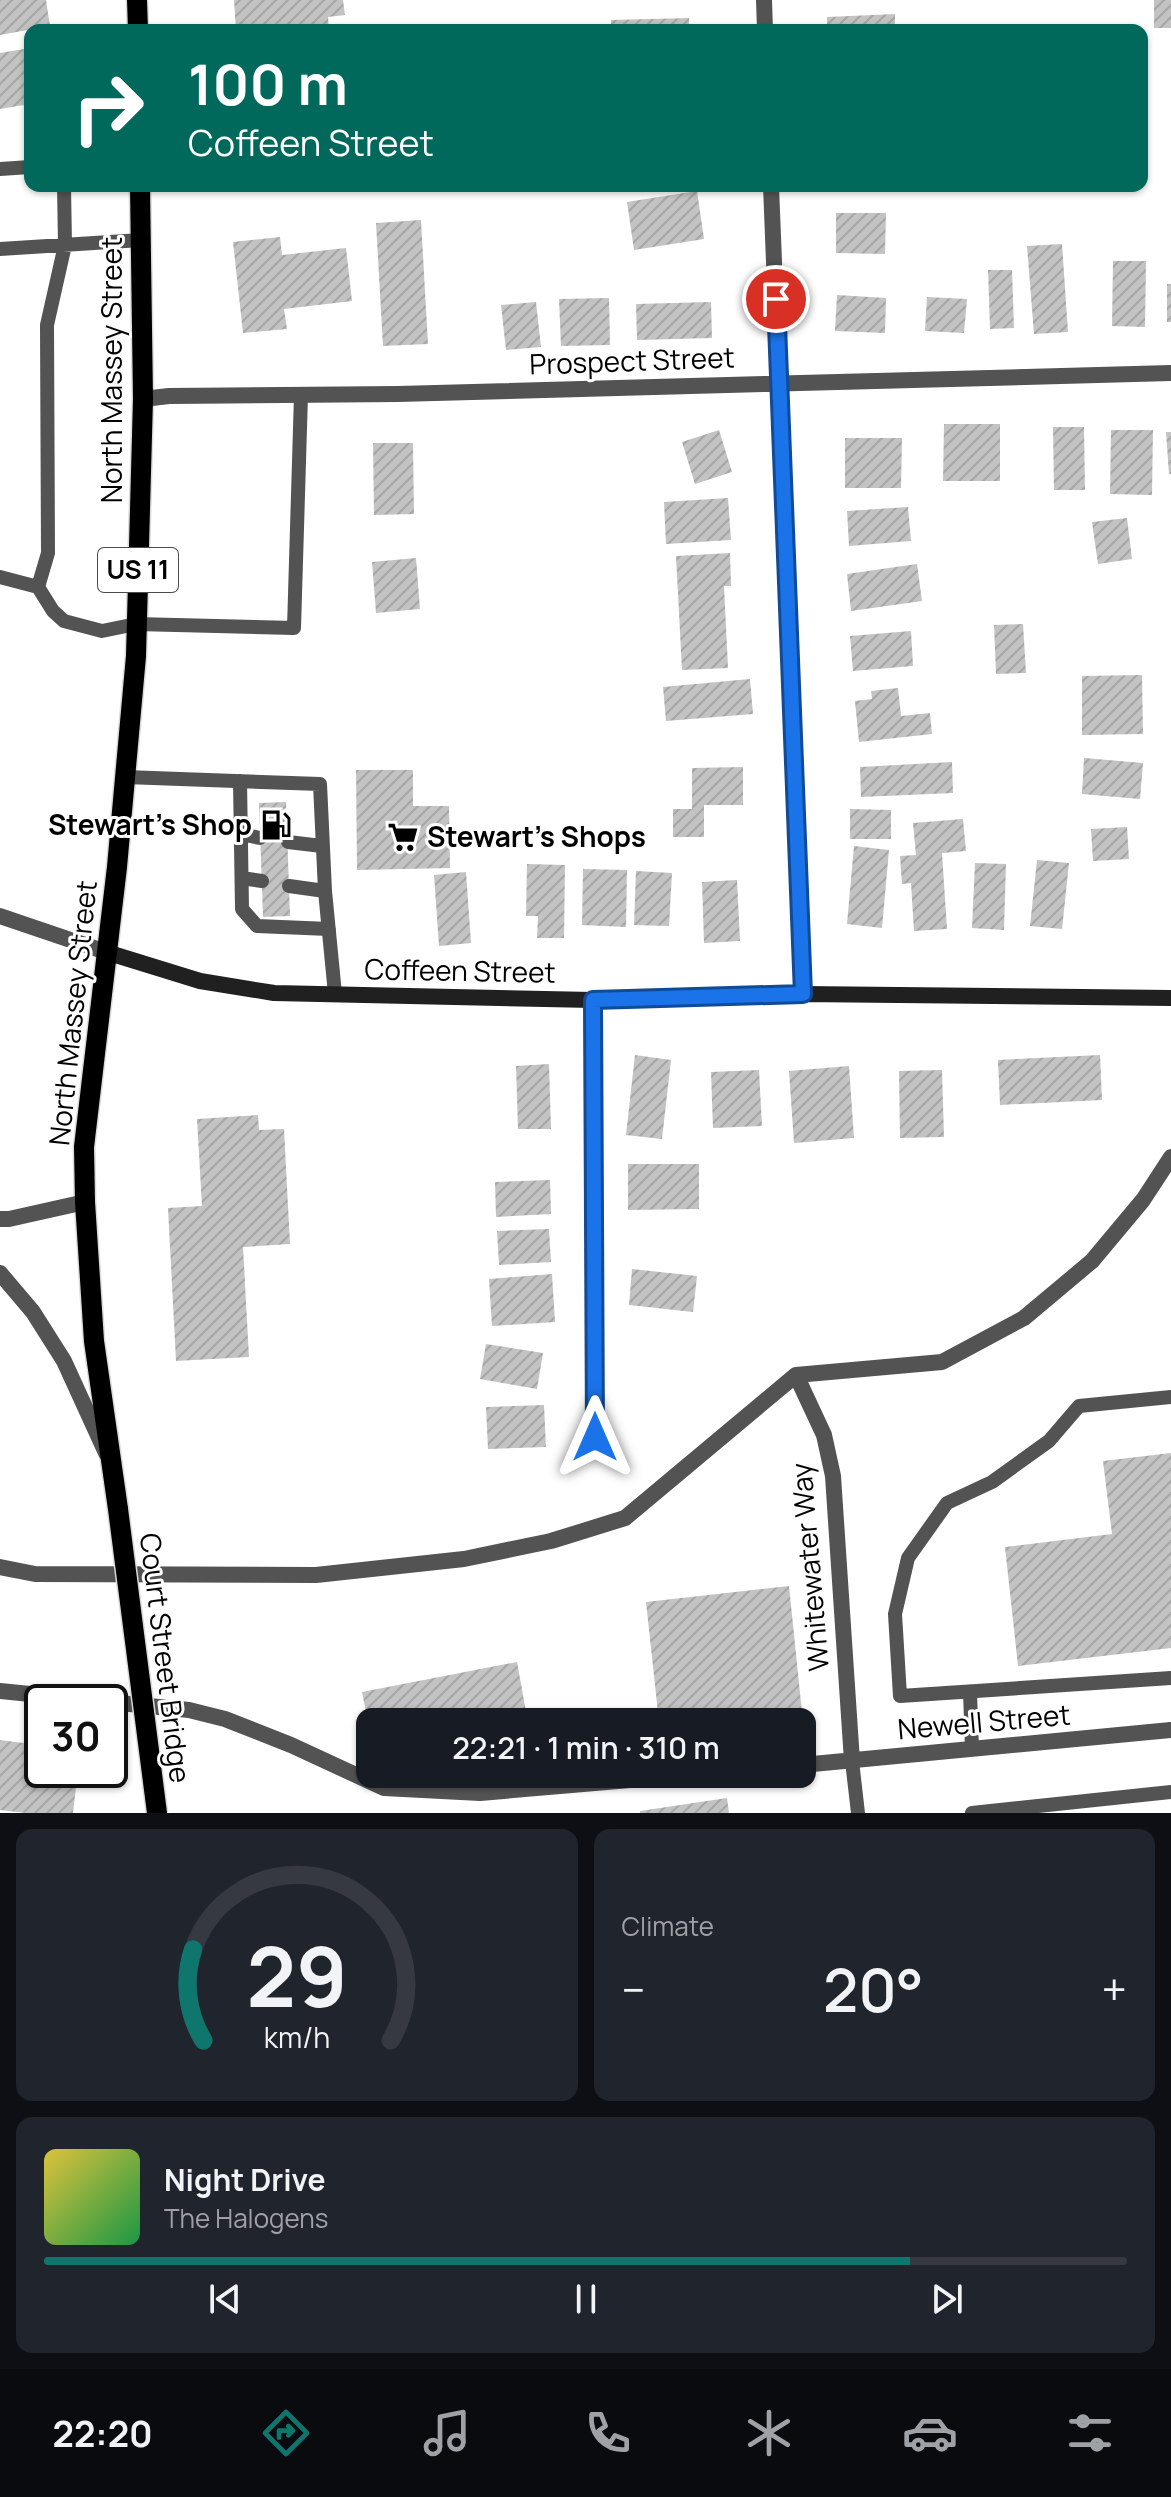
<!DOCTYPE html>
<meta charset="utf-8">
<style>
:root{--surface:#171b24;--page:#20242c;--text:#f1f3f6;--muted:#9ea1a6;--line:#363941;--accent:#0f766e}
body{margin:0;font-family:Manrope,sans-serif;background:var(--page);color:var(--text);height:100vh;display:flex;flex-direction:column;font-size:30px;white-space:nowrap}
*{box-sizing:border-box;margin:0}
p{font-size:26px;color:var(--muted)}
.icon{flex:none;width:44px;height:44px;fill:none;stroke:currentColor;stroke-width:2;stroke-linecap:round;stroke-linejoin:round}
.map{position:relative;height:1813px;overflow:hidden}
.drawer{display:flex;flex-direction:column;gap:16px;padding:16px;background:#0d0f14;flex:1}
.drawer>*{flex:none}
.hud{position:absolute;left:24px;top:24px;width:1124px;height:168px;border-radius:16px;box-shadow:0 2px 6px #0004;background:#00695c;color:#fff;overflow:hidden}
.speed{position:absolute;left:24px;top:1684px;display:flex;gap:16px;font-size:40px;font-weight:700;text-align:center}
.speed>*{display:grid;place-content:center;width:104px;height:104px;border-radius:50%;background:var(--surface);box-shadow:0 2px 6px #0004;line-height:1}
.speed .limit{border:4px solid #111;border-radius:12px;background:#fff;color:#111}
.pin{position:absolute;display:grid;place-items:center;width:68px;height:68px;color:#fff;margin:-34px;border:4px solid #fff;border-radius:50%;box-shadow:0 2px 8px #0007}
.me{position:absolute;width:88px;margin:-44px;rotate:0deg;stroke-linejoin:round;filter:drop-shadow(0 0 6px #0008)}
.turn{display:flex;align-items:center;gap:28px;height:168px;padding:0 32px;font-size:36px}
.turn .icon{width:104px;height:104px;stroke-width:2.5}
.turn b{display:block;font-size:56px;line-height:68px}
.big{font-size:60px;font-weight:600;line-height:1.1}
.drawer .widget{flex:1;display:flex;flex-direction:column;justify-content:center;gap:12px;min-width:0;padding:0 28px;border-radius:16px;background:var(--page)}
.drawer .dial{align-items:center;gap:0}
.dial svg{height:208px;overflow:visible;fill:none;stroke:var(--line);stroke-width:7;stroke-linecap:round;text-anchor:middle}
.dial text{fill:var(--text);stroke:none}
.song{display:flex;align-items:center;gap:24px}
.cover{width:96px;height:96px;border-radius:12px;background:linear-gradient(135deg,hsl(50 70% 55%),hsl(140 70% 35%))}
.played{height:8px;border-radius:4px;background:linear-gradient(90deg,var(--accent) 80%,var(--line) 80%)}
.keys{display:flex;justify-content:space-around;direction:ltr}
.heat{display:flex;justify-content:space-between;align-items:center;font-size:44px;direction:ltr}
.drawer .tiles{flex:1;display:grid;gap:16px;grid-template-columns:1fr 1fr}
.widget:last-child{grid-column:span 2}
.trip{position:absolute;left:356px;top:1708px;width:460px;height:80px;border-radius:16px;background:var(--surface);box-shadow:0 2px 6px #0004;font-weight:600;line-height:80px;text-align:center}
.tabs{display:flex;height:128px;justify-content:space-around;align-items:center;background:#090b0e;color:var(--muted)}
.tabs .icon{width:56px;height:56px}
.tabs .selected{color:var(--accent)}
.tabs b{font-size:36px;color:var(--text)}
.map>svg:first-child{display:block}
.building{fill:url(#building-hatch)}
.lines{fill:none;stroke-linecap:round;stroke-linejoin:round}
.primary-casing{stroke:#dbdbdb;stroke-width:23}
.service{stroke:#535353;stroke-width:14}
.minor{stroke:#535353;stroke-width:16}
.secondary{stroke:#202020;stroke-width:16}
.primary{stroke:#000;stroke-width:20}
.primary-bridge-casing{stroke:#dbdbdb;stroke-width:23;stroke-linecap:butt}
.primary-bridge{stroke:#000;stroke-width:20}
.route-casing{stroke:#114b97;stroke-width:20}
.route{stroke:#1a73e8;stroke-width:14}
.labels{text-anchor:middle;stroke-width:6;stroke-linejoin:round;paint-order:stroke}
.shield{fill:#fff;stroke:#4c4c4c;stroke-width:2}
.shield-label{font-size:26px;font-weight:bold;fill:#000}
.street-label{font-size:28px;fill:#000;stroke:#fff}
.poi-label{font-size:28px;font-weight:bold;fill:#000;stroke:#fff;text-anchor:end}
</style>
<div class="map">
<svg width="1171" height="1813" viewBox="0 0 1171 1813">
<defs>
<pattern id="building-hatch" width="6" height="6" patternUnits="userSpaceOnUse" patternTransform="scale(2)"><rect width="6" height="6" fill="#c3c3c3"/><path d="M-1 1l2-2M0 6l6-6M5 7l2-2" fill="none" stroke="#a6a6a6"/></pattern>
</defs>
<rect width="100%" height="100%" fill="#fff"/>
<path class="building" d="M 0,0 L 46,0 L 50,26 L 0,35 Z
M 234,0 L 343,0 L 345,15 L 328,17 L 329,30 L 236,30 Z
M 1154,0 L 1171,0 L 1171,28 L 1154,28 Z
M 895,14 L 895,30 L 827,30 L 827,17 Z
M 689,18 L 689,30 L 611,30 L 611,20 Z
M 30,48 L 30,104 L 0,109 L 0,53 Z
M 835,186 L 900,186 L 900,190 L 835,192 Z
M 697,191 L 704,239 L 634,250 L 627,202 Z
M 836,213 L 886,213 L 885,254 L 836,253 Z
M 421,220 L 428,344 L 383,346 L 376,223 Z
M 280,237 L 282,255 L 346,248 L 352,301 L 284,309 L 287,329 L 243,333 L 233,242 Z
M 1062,244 L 1068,332 L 1034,334 L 1027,246 Z
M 1113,261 L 1146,261 L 1145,327 L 1112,326 Z
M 988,270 L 1012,270 L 1014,328 L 990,329 Z
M 1167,284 L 1171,284 L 1171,322 L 1167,322 Z
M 837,295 L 886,298 L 885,333 L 835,331 Z
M 927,297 L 967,299 L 964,333 L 925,331 Z
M 609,298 L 610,345 L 561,346 L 559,299 Z
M 536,302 L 541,347 L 506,350 L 501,305 Z
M 711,302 L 712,338 L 637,340 L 636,304 Z
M 944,424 L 1000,424 L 1000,481 L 943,481 Z
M 1053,427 L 1084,427 L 1085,490 L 1054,490 Z
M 719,430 L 732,472 L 695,484 L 682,442 Z
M 1111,430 L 1153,430 L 1152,495 L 1110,494 Z
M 1166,432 L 1171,432 L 1171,474 L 1169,474 Z
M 845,438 L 902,438 L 901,488 L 845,488 Z
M 373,443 L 413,443 L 414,514 L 374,515 Z
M 728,498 L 731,540 L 666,544 L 664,502 Z
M 908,507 L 911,541 L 849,546 L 847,511 Z
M 1127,518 L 1132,559 L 1098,564 L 1092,522 Z
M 730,553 L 731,586 L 724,586 L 728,668 L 682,670 L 676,556 Z
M 416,558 L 420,609 L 376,613 L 372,562 Z
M 917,564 L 922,601 L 851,611 L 847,574 Z
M 1023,624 L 1026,673 L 996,674 L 994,625 Z
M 911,631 L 913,666 L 853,671 L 850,636 Z
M 1142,675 L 1143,734 L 1082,735 L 1082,676 Z
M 750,679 L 753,714 L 666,721 L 663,687 Z
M 898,688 L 901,716 L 930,713 L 932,734 L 859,742 L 855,701 L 872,699 L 871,691 Z
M 1084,758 L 1143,763 L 1140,799 L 1082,794 Z
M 952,762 L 953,793 L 861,797 L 860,767 Z
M 743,767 L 743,805 L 704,805 L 704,837 L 673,837 L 673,809 L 692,809 L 692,768 Z
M 356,770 L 413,770 L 413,806 L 449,806 L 450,868 L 357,870 Z
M 286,802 L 290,916 L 263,917 L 259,803 Z
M 850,809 L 891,810 L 891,839 L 850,839 Z
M 963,819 L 966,851 L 942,853 L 947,929 L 914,931 L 911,883 L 902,884 L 900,856 L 916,855 L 913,823 Z
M 1127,827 L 1129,859 L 1093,861 L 1091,829 Z
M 854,846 L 889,850 L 882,928 L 847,924 Z
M 1037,860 L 1069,863 L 1062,929 L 1030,926 Z
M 975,863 L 1006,864 L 1004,930 L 972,928 Z
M 527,864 L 565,865 L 564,938 L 537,938 L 538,916 L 526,916 Z
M 583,869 L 627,870 L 626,927 L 582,925 Z
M 636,871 L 672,873 L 669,926 L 634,925 Z
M 466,872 L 471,943 L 439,946 L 434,875 Z
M 737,880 L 740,941 L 704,943 L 702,882 Z
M 635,1055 L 671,1060 L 662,1139 L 626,1135 Z
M 1100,1055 L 1102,1100 L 1000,1105 L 998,1060 Z
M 549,1064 L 551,1129 L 518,1129 L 516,1066 Z
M 849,1066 L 854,1138 L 794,1143 L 789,1071 Z
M 759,1070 L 762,1126 L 713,1128 L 711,1072 Z
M 942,1070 L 944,1137 L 900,1138 L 899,1071 Z
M 258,1115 L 259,1130 L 284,1129 L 290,1244 L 243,1247 L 249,1357 L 176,1361 L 168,1208 L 202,1206 L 197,1119 Z
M 628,1164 L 699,1164 L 699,1209 L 628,1210 Z
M 550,1180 L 551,1214 L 496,1217 L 495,1182 Z
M 549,1229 L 551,1262 L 499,1265 L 497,1231 Z
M 632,1269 L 697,1276 L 693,1312 L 629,1305 Z
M 552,1274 L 555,1322 L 492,1326 L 489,1279 Z
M 486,1344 L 543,1353 L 537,1389 L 480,1379 Z
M 544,1405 L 546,1447 L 488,1449 L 486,1407 Z
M 1171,1453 L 1171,1648 L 1018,1666 L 1005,1547 L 1112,1534 L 1103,1461 Z
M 789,1586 L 803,1722 L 659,1722 L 646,1602 Z
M 517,1662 L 527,1717 L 500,1722 L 368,1722 L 362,1692 Z
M 40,1739 L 42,1739 L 42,1770 L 78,1770 L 73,1813 L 26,1813 L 0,1810 L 0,1740 L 39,1745 Z
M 727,1798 L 729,1813 L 640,1813 L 640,1811 Z"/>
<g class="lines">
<g class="primary-casing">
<path id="primary" d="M 137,0 L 138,30
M 118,1509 L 94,1341 L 85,1202 L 84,1147 L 117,867 L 136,656 L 143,399 L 140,186"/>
</g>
<path class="service" d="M 0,169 L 30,167
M 0,249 L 141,240
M 0,577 L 38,587 L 53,611 L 64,621 L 102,631 L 136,624 L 294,628 L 301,395
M 38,587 L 48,553 L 47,325 L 65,245 L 64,186
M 125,777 L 320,784 L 325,891 L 335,994
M 240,781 L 242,909 L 257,926 L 329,929
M 241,834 L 260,838
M 288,842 L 322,846
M 242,878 L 262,881
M 289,886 L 325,891
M 1171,1397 L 1079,1406 L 1049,1441 L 992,1482 L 947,1503 L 908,1558 L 895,1614 L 900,1696 L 1171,1678
M 970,1692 L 972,1749
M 852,1761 L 858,1813
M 972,1813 L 1171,1792"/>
<path class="minor" d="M 764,0 L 765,30
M 771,186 L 803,994
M 143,399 L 169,396 L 398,394 L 1171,373
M 0,916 L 106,952
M 593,1000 L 595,1437
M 0,1219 L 9,1219 L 85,1202
M 0,1273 L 33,1312 L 64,1361 L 106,1453
M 796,1375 L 824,1435 L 833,1476 L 852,1761
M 0,1567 L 35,1574 L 316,1575 L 464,1559 L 551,1541 L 625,1518 L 796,1375 L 942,1362 L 1024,1318 L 1092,1261 L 1143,1200 L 1171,1157
M 0,1691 L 189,1710 L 225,1719 L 291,1745 L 384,1788 L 480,1793 L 700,1774
M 802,1765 L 1171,1730"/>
<path class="secondary" d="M 106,952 L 200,981 L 274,993 L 593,1000 L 803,994 L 1171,998"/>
<use href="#primary" class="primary"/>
<g class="primary-bridge-casing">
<path id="primary-bridge" d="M 118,1509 L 157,1813"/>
</g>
<use href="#primary-bridge" class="primary-bridge"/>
</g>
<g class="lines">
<g class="route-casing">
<path id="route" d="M 595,1437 L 593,1000 L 803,994 L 776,299"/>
</g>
<use href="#route" class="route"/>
</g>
<defs>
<g id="fuel-bare" transform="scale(2.4)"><path d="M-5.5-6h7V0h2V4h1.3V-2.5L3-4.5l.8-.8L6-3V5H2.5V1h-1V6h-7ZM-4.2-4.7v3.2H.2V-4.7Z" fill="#000" stroke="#fff" stroke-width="2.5" paint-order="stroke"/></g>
<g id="supermarket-bare" transform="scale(2.4)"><path d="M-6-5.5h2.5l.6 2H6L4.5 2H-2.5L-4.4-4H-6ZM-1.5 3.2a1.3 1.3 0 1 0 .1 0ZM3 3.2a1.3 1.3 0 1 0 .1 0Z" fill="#000" stroke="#fff" stroke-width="2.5" paint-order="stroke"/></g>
</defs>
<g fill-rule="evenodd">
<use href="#fuel-bare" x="276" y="825"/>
<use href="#supermarket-bare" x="403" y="837"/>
</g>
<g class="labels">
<rect class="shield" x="98" y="548" width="80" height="44" rx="6"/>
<g class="shield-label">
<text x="138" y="579">US 11</text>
</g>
<g class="street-label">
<text transform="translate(632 361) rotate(-2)" y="10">Prospect Street</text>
<text transform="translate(112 370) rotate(-90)" y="10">North Massey Street</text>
<text transform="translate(460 971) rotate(1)" y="10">Coffeen Street</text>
<text transform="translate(73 1013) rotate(-84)" y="10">North Massey Street</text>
<text transform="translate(810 1567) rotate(-95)" y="10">Whitewater Way</text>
<text transform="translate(165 1658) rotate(83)" y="10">Court Street Bridge</text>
<text transform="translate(984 1722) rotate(-5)" y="10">Newell Street</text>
</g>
<g class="poi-label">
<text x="252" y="835">Stewart's Shop</text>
<text x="427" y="847" text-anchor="start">Stewart's Shops</text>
</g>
</g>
</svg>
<div class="speed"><div class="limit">30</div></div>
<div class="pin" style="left:776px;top:299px;background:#d93025"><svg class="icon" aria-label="arrive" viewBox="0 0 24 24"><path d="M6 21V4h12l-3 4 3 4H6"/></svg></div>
<svg class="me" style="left:595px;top:1437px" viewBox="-20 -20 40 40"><path d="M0-17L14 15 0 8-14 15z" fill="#1a73e8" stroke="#fff" stroke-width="4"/></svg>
<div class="trip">22:21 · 1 min · 310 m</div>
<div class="hud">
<div class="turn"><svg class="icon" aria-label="right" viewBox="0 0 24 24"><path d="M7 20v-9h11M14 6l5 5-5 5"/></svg><div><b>100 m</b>Coffeen Street</div></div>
</div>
</div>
<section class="drawer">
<div class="tiles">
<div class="widget dial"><svg viewBox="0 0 100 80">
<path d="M14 69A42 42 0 1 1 86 69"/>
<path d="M14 69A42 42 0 0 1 10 34" stroke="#0f766e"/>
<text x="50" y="56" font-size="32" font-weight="700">29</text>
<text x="50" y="72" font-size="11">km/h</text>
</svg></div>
<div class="widget"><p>Climate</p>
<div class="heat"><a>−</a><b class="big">20°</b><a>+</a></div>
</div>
<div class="widget">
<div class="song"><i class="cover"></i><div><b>Night Drive</b><p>The Halogens</p></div></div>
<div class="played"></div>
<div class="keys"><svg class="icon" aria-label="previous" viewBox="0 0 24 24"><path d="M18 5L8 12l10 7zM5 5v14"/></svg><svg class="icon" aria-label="pause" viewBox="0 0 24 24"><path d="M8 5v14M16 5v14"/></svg><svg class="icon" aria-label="next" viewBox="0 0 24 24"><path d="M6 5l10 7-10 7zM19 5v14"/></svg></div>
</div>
</div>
</section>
<nav class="tabs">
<b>22:20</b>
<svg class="icon selected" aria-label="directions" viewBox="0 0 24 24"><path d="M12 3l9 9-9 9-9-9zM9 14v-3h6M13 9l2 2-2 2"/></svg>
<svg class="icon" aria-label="music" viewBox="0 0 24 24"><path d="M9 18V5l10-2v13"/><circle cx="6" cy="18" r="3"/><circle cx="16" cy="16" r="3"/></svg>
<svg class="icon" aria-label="phone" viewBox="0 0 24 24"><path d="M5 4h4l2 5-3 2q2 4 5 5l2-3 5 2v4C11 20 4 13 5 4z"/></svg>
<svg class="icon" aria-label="climate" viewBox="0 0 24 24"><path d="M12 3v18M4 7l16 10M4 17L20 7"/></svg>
<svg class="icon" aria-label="car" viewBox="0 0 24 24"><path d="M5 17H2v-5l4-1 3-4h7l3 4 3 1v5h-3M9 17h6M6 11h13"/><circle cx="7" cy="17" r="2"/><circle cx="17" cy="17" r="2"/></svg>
<svg class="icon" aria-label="filters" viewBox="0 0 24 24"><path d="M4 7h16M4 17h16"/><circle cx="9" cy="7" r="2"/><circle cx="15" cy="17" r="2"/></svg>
</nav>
